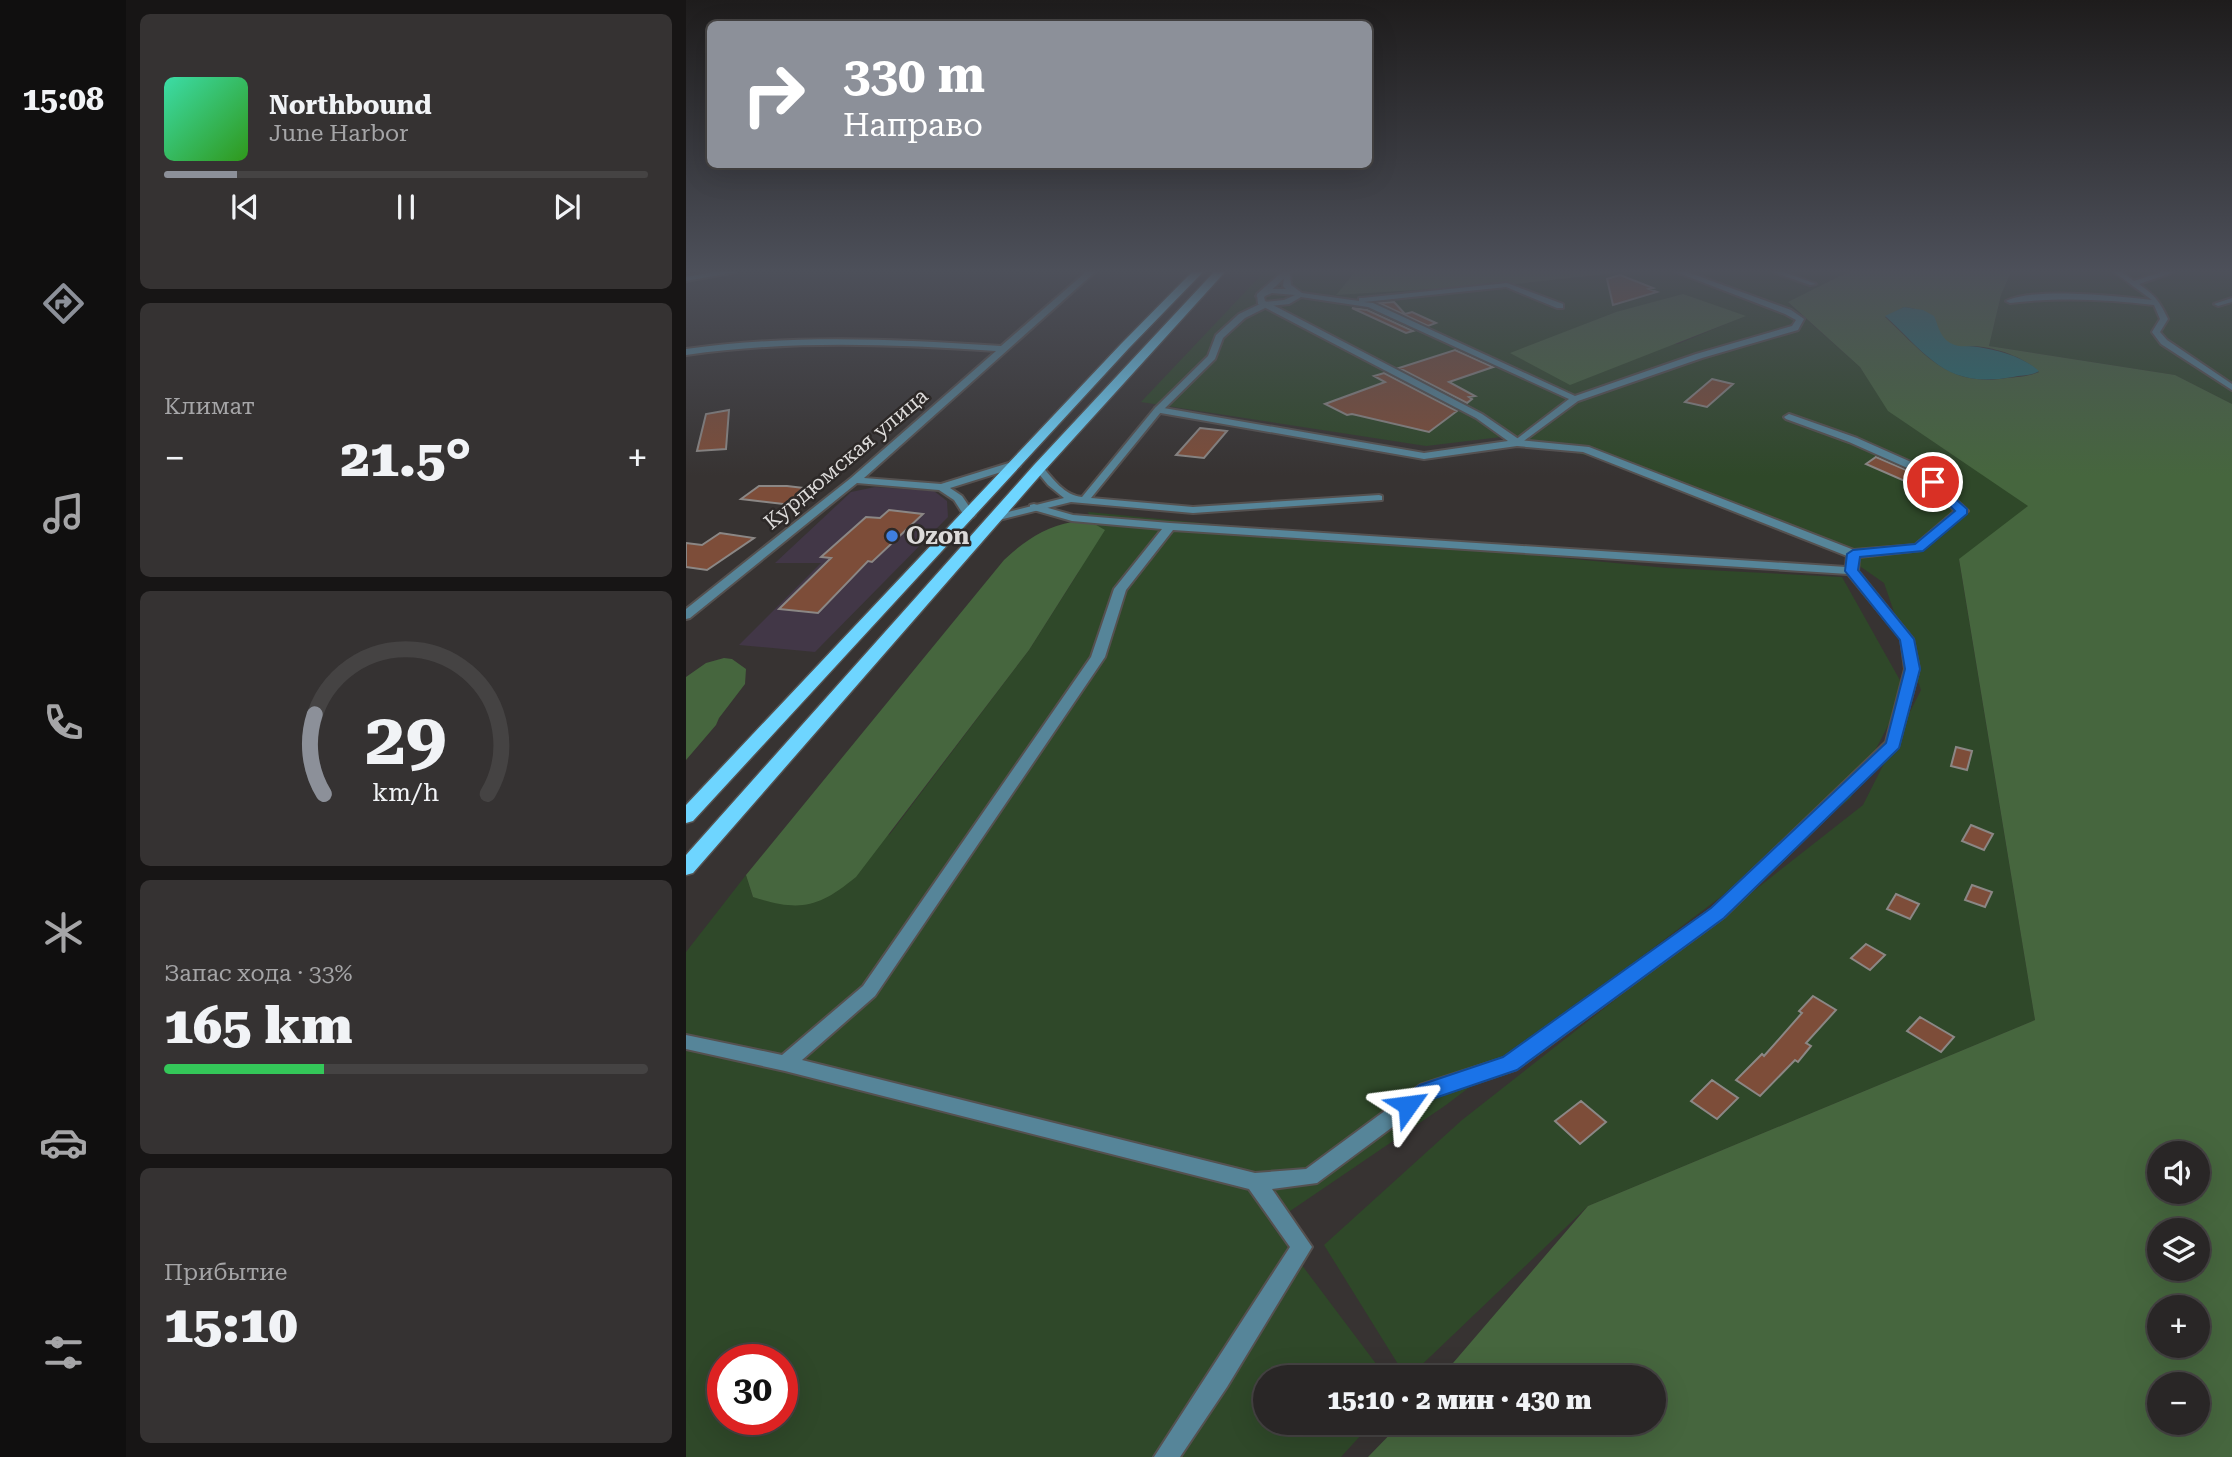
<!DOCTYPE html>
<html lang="ru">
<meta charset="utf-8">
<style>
:root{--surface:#292626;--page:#353232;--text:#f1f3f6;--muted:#a5a5a7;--line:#454343;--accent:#8c9099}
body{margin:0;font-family:"Roboto Serif",serif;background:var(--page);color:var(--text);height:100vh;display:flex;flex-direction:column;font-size:26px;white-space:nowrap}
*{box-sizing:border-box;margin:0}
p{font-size:23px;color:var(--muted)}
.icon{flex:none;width:38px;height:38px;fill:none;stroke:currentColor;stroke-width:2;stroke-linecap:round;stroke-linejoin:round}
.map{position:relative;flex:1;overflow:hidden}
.details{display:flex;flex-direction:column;gap:14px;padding:14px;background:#171515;width:560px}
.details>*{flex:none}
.banner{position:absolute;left:21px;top:21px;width:665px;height:147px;border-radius:10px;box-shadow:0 7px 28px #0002,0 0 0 2px var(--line);background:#8c9099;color:#fff;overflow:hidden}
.fabs{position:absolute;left:1461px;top:1141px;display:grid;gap:14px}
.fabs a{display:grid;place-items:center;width:63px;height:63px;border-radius:50%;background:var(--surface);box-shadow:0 7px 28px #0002,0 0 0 2px var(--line);font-size:35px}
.speed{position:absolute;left:21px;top:1344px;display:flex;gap:14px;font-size:35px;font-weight:700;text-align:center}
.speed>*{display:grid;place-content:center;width:91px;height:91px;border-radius:50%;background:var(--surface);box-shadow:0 7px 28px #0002,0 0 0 2px var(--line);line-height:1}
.speed .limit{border:10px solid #d22;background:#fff;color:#111}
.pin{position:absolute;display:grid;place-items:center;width:60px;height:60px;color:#fff;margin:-30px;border:4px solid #fff;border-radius:50%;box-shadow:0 2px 7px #0007}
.me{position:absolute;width:77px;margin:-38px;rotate:59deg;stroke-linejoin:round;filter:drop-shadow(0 0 5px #0008)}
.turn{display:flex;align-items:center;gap:24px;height:147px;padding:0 21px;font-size:32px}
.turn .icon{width:91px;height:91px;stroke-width:2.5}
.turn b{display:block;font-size:49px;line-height:60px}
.big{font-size:52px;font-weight:800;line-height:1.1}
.details .tile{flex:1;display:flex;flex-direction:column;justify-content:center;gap:10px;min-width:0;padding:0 24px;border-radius:10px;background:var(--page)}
.details .dial{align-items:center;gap:0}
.dial svg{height:182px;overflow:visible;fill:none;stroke:var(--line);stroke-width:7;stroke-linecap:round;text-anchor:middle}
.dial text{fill:var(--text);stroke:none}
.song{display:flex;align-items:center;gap:21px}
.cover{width:84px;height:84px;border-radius:10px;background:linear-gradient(135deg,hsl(160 70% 55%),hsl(110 70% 35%))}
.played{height:7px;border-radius:4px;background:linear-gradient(90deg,var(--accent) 15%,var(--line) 15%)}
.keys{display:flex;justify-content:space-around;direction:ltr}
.heat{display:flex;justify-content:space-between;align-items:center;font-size:38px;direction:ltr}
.charge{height:10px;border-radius:5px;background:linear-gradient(90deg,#34c759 33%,var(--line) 0)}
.trip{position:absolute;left:567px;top:1365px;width:413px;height:70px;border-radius:35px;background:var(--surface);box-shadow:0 7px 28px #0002,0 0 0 2px var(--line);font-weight:800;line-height:70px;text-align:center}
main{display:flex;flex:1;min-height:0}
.tab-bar{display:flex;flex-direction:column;width:126px;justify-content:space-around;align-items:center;background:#100f0f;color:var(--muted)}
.tab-bar .icon{width:49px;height:49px}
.tab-bar .active{color:var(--accent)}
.tab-bar b{font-size:32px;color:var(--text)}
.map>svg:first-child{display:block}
.commercial{fill:#423747}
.green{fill:#2f4829;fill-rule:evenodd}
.forest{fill:#46663e;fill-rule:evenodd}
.water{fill:#236f71}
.building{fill:#7d4d39;stroke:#8b8785;stroke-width:2}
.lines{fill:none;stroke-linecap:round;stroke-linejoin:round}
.service-casing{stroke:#555150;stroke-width:4}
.minor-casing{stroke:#555150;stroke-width:4}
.primary-casing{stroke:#555150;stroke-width:3}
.service{fill:#568599;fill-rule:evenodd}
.minor{fill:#568599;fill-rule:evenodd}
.primary{fill:#6ed5ff;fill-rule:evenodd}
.route{fill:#1a73e8;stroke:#114b97;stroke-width:2}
.shop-dot{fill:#3f7fe0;stroke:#2d2928;stroke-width:2.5}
.labels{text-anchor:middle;stroke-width:5;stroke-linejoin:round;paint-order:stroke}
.far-street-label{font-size:21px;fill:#dcdad9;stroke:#2d2928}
.poi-label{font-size:24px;font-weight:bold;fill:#dcdad9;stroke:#2d2928;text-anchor:start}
</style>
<main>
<nav class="tab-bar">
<b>15:08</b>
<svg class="icon active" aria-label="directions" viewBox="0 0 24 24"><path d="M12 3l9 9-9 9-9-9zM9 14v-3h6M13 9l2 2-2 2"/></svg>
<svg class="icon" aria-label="music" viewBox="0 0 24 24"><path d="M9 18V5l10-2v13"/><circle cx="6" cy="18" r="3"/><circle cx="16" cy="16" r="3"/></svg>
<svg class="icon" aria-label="phone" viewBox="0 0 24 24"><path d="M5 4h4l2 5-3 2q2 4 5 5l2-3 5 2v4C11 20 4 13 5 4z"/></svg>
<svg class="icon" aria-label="climate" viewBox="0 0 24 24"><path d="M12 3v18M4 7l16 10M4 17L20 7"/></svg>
<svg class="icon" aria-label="car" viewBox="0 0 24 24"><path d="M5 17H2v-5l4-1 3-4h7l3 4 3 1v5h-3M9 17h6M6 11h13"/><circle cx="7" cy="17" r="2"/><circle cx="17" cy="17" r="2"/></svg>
<svg class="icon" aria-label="filters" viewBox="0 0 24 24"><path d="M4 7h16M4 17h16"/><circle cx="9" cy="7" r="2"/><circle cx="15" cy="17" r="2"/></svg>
</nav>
<section class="details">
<div class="tile">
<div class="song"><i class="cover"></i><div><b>Northbound</b><p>June Harbor</p></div></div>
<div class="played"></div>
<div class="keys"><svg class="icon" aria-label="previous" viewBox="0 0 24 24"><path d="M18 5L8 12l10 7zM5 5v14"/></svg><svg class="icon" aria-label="pause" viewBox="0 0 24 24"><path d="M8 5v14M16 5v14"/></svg><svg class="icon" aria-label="next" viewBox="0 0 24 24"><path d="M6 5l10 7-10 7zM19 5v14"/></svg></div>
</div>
<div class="tile"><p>Климат</p>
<div class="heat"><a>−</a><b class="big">21.5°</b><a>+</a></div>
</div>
<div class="tile dial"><svg viewBox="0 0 100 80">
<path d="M14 69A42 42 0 1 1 86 69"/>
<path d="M14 69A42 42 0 0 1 10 34" stroke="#8c9099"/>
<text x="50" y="56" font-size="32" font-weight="700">29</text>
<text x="50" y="72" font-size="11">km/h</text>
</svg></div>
<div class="tile"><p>Запас хода · 33%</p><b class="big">165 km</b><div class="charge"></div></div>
<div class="tile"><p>Прибытие</p><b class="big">15:10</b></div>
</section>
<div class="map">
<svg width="1546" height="1457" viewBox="0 0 1546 1457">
<rect width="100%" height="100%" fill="#373332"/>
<path class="commercial" d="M 189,487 L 248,491 L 261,501 L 262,517 L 129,652 L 53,645 L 135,563 L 89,563 L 165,492 Z"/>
<path class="green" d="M 578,272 L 669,272 L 651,295 L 830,284 L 928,272 L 1162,272 L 1102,303 L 1174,367 L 1203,411 L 1343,506 L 1273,560 L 1349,1020 L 902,1206 L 723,1377 L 720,1377 L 638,1245 L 776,1120 L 1177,805 L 1235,690 L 1198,583 L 1129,535 L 955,467 L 815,437 L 740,446 L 455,402 ZM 930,312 L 1059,316 L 992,344 L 825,353 Z
M 1325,272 L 1546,272 L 1546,404 L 1489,375 L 1303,346 L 1315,295 Z
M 402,512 L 981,568 L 1156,577 L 1220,691 L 1164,799 L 760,1105 L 585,1224 L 700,1377 L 579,1377 L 579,1423 L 686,1423 L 655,1457 L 0,1457 L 0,952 L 60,875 L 67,897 L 204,834 L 343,650 L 392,573 L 405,522 ZM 37,1360 L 96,1360 L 96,1419 L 37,1419 Z"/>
<path class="forest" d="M 669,272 L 928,272 L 929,273 L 830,284 L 650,295 Z
M 1162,272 L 1325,272 L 1315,295 L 1303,346 L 1489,375 L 1546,404 L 1546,1457 L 682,1457 L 715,1423 L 968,1423 L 968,1377 L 755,1377 L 902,1206 L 1349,1020 L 1273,559 L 1342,506 L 1202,411 L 1174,367 L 1102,302 ZM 1218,307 C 1260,311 1245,340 1271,347 C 1276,348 1282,346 1288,346 C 1308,347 1339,357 1353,372 C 1345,376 1331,377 1321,378 C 1261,388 1238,353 1199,317 ZM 1474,1153 L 1512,1153 L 1512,1192 L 1474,1192 ZM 1474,1230 L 1512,1230 L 1512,1269 L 1474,1269 ZM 1474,1307 L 1512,1307 L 1512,1346 L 1474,1346 ZM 1474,1384 L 1512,1384 L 1512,1423 L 1474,1423 Z
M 997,294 L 1060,316 L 884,385 L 824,353 L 930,312 Z
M 386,522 L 405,522 L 419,530 L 343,650 L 170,877 C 132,908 114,912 67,897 L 60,875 L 318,560 C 338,541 359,527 386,522 Z
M 38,658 L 46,659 L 60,669 L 59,684 L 33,718 L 30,725 L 0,760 L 0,677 L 20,663 Z"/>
<path class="water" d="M 1218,307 L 1237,310 L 1248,316 C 1252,325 1253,333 1260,340 C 1270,349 1280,345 1292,347 C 1312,350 1338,357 1353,371 C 1346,376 1335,375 1327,377 C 1259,389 1243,356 1199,316 Z"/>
<path class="building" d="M 934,275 L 967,288 L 963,289 L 971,292 L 927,305 L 921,279 Z
M 708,302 L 719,314 L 726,312 L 750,323 L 742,326 L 693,303 Z
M 666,308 L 681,310 L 727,331 L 720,333 Z
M 769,350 L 807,367 L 763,382 L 789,396 L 783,397 L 786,399 L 781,403 L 713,368 Z
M 698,373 L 771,411 L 743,432 L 666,414 L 661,415 L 639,404 L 699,382 L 688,376 Z
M 1026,379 L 1047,384 L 1021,407 L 999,402 Z
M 43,410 L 40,449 L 11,451 L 20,414 Z
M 514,428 L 541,431 L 518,458 L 490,455 Z
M 1190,457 L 1225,472 L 1236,483 L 1230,486 L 1180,464 Z
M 73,486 L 101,486 L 126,489 L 106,505 L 55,499 Z
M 203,510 L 237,514 L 186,562 L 182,561 L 132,613 L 93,609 L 145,558 L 135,557 L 180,517 L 194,518 Z
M 34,533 L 68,538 L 21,570 L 0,567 L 0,543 L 16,545 Z
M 1270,747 L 1286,751 L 1281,770 L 1265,766 Z
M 1285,825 L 1307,834 L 1298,850 L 1276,841 Z
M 1286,885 L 1306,892 L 1299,907 L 1279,900 Z
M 1210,894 L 1233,904 L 1224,919 L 1201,909 Z
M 1180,944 L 1199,955 L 1184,970 L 1165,958 Z
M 1127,996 L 1150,1010 L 1120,1043 L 1125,1046 L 1112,1062 L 1109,1060 L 1074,1096 L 1050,1080 L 1076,1054 L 1078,1056 L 1116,1013 L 1113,1011 Z
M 1234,1017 L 1268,1037 L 1255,1052 L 1221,1031 Z
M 1026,1080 L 1052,1098 L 1031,1119 L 1005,1101 Z
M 895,1101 L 920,1122 L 894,1144 L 869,1121 Z"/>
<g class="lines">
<g class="service-casing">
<path id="service" d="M 599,272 L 604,274 L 605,285 L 616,293 L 673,301 L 673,298 L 676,298 L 821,283 L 877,304 L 877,308 L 871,308 L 820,287 L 678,302 L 687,303 L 889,396 L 1010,354 L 1106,326 L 1110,320 L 1099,314 L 990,272 L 1001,272 L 1105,310 L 1118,319 L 1112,330 L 1016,358 L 892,401 L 831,446 L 827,443 L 828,441 L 883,399 L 682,307 L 615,297 L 603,304 L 583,306 L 559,318 L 537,338 L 529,359 L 475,412 L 405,498 L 507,507 L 693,495 L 696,496 L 696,500 L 507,513 L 385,502 L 309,521 L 306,520 L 306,516 L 378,498 L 362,485 L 348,468 L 350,466 L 356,466 C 366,478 379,496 396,497 L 469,408 L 522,356 L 530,335 L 553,314 L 578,302 L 598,300 L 609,295 L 586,293 L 574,298 L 570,296 L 585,289 L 600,289 L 597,286 Z
M 1087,272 L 1098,272 L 1130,284 L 1124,285 Z
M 1428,272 L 1436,272 L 1448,281 L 1476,272 L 1488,272 L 1453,284 C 1469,296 1473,300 1482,319 L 1474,332 L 1481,340 L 1546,384 L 1546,390 L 1475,344 L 1466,332 L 1474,319 L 1468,305 C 1419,299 1373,297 1324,303 L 1320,301 C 1349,287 1432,296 1466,300 Z
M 1546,298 L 1546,302 L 1532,306 L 1528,304 Z"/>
</g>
<g class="minor-casing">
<path id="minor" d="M 27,272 L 50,272 L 0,281 L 0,277 Z
M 400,272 L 409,272 L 178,478 L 255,484 L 326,462 L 334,462 L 334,466 L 264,488 L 276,496 L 289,515 L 287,517 L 279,517 L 268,500 L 253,490 L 171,483 L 4,618 L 0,619 L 0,609 L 165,478 L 310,351 C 206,344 104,340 0,355 L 0,349 C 105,334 210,339 315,346 Z
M 596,272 L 605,272 L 578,297 L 579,301 L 796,414 L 834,440 L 903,447 L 1168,550 L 1229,545 L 1269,511 L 1226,470 L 1163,442 L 1100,419 L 1098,417 L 1103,414 L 1171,438 L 1234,466 L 1282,511 L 1236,550 L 1173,557 L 1172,571 L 1227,639 L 1233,669 L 1212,747 L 1038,917 L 831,1069 L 747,1097 L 631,1183 L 586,1189 L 626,1247 L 541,1387 L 494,1457 L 468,1457 L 604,1247 L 563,1189 L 99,1071 L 0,1049 L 0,1035 L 96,1055 L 177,986 L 405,657 L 428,589 L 476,529 L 386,521 L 344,509 L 344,505 L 348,504 L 387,515 L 484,523 L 1160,567 L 1161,556 L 897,452 L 831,446 L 738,459 L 469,412 L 469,408 L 472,407 L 738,453 L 822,441 L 790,418 L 572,304 L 571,294 ZM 487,530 L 1162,574 L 1215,639 L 1219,669 L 1200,742 L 1026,909 L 818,1058 L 734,1085 L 620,1169 L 569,1173 L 116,1060 L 189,996 L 419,657 L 440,590 Z"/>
</g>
<g class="primary-casing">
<path id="primary" d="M 506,272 L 517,272 L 443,348 L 7,821 L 0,823 L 0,805 L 435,344 Z
M 528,272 L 539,272 L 358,471 L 7,873 L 0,875 L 0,855 L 348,465 Z"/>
</g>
<use href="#service" class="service"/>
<use href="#minor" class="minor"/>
<use href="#primary" class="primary"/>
</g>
<linearGradient id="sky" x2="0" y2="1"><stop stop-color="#1e1c1c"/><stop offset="0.57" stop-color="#4d505a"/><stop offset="1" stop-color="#4d505a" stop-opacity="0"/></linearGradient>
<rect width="1546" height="476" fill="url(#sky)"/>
<path class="route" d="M 1247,479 L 1281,509 L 1281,514 L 1237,551 L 1174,557 L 1172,570 L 1228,639 L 1234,669 L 1213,748 L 1038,918 L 831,1070 L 749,1098 L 729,1112 L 722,1115 L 714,1112 L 711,1105 L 714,1099 L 734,1085 L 817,1057 L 1025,908 L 1200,743 L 1219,669 L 1214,640 L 1159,571 L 1161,554 L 1167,550 L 1229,544 L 1269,511 L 1241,482 Z"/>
<circle class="shop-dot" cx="206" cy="536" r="7"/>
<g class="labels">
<g class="far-street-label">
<text transform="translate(160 459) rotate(-40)" y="7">Курдюмская улица</text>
</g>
<g class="poi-label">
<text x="220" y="544">Ozon</text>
</g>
</g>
</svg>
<div class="fabs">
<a><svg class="icon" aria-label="sound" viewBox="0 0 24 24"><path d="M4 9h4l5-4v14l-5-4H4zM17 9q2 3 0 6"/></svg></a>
<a><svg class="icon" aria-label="layers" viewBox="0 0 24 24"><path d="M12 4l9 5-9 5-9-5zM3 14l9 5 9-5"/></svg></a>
<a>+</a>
<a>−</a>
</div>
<div class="speed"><div class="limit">30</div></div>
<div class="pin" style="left:1247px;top:482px;background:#d93025"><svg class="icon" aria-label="arrive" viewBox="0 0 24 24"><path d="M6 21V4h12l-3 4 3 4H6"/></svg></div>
<svg class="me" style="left:722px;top:1105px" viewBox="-20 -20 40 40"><path d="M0-17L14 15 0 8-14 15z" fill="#1a73e8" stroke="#fff" stroke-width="4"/></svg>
<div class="trip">15:10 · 2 мин · 430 m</div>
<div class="banner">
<div class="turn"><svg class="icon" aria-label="right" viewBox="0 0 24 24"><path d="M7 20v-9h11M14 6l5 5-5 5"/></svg><div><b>330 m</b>Направо</div></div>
</div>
</div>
</main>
